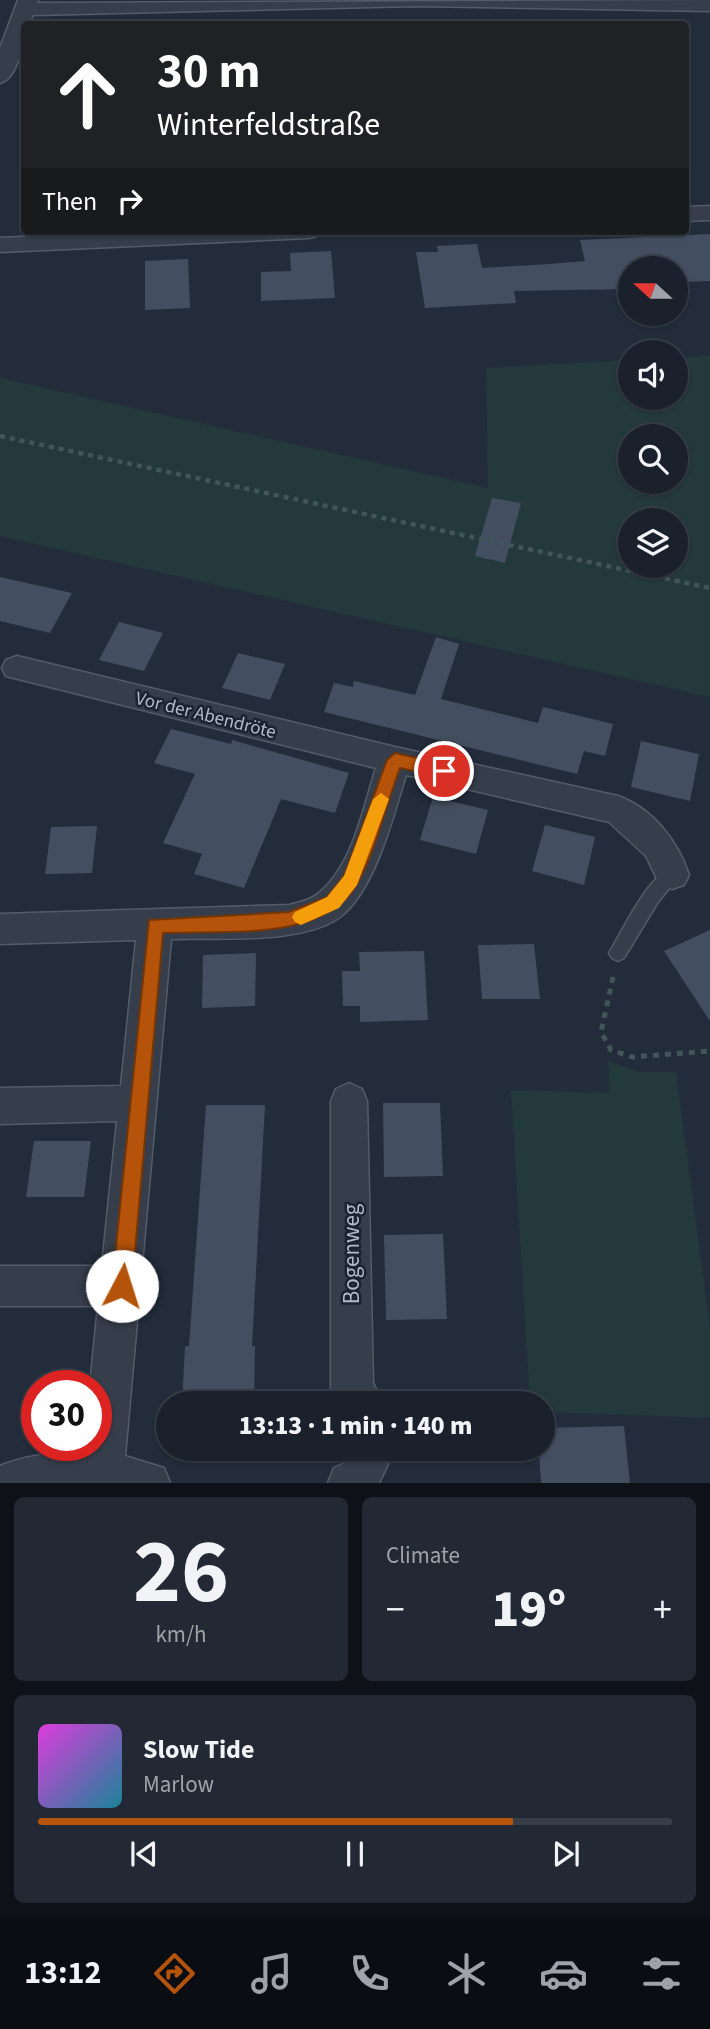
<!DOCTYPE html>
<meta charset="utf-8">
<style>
:root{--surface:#1a212c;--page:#232934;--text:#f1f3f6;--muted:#9fa3a9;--line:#383e48;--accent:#b45309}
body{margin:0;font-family:"Source Sans 3",sans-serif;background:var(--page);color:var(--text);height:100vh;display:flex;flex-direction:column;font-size:26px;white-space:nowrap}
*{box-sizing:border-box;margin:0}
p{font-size:23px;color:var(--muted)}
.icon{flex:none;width:38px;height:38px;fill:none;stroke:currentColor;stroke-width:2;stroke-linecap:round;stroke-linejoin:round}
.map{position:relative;height:1483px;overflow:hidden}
.panel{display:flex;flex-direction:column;gap:14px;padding:14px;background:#0e1218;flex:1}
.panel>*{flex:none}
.top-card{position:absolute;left:21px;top:21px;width:668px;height:214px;border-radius:7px;box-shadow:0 2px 5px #0004,0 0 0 2px var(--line);background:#202124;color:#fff;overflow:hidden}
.needle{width:46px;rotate:291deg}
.controls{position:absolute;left:618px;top:256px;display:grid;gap:14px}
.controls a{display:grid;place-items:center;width:70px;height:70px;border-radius:50%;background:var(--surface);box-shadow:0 2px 5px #0004,0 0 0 2px var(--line);font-size:35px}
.speed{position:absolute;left:21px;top:1370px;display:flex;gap:14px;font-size:35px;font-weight:700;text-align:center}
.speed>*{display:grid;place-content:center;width:91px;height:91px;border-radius:50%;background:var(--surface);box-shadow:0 2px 5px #0004,0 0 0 2px var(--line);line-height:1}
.speed .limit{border:10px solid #d22;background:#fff;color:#111}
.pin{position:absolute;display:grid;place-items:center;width:60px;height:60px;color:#fff;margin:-30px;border:4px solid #fff;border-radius:50%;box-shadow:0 2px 7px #0007}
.me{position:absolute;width:77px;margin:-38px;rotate:5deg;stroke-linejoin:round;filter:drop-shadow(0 0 5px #0008)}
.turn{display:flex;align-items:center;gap:24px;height:147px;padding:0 21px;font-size:32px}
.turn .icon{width:91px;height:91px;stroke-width:2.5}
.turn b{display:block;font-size:49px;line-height:60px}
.then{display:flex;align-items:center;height:66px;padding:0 21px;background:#0003;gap:14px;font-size:26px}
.big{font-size:52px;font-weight:800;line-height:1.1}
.panel .widget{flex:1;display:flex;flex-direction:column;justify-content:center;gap:10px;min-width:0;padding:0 24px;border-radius:10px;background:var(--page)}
.panel .dial{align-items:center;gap:0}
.dial b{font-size:91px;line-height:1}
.song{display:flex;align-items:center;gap:21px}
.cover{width:84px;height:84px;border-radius:10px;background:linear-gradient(135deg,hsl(300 70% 55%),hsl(190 70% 35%))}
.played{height:7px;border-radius:4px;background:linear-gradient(90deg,var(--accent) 75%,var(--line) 75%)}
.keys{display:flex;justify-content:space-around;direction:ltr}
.heat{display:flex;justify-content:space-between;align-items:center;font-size:38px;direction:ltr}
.panel .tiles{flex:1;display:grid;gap:14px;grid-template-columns:1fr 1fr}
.widget:last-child{grid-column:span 2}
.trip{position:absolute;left:156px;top:1391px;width:399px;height:70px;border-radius:35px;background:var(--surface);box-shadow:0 2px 5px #0004,0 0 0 2px var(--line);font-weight:800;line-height:70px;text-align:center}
.tab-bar{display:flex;height:112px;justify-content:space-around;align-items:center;background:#0a0d12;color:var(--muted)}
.tab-bar .icon{width:49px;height:49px}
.tab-bar .selected{color:var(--accent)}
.tab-bar b{font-size:32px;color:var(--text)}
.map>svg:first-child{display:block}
.green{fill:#24393c;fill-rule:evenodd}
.building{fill:#434f60}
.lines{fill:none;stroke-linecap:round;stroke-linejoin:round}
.lane-casing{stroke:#545c69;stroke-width:3}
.street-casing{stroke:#545c69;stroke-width:3}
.path-far1{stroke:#42565a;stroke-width:4.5;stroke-dasharray:5 5;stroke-linecap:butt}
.path{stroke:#42565a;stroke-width:5;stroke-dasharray:6 6;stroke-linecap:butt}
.lane{fill:#363e4c;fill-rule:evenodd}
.street{fill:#363e4c;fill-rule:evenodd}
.route{fill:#b45309;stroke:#753606;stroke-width:2}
.slow{fill:#f59e0b}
.labels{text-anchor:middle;stroke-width:5;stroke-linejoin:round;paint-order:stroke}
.street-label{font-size:19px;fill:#b2b9c7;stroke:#1b2330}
.near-street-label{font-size:23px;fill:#b2b9c7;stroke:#1b2330}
</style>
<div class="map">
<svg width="710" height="1483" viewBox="0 0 710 1483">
<rect width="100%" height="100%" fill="#222c3b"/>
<path class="green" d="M 710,356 L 710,697 L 0,536 L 0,378 L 488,488 L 486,368 L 630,360 L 630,397 L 676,397 L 676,358 ZM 630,436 L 676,436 L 676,481 L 630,481 ZM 630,520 L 676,520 L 676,565 L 630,565 Z
M 608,1061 L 640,1072 L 676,1072 L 710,1327 L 710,1418 L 543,1412 L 542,1404 L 530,1403 L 511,1090 L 610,1093 Z"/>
<path class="building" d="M 710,234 L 710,281 L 681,282 L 686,299 L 676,299 L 676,268 L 630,268 L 630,296 L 628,289 L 514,291 L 516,303 L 425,308 L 416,252 L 438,252 L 437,246 L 477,244 L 482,268 L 550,264 L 585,261 L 580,240 Z
M 331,251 L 335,298 L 261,301 L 261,272 L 291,271 L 290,253 Z
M 188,259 L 190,308 L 145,310 L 145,261 Z
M 492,498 L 521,503 L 505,563 L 475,556 Z
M 0,577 L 72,593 L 50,633 L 0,621 Z
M 119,622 L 163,633 L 144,671 L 99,660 Z
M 436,637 L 459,644 L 441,699 L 538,723 L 543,707 L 613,724 L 605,756 L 584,751 L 577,774 L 324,712 L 334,683 L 353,687 L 354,681 L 415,695 Z
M 238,653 L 285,664 L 270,700 L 222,688 Z
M 171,729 L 231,744 L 232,740 L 349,773 L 335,813 L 281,799 L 244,888 L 194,874 L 202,854 L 163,843 L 195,774 L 154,763 Z
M 641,741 L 699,754 L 690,801 L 631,787 Z
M 433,797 L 488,810 L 476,854 L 420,840 Z
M 545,825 L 595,837 L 584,885 L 532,871 Z
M 97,826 L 92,873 L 45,874 L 51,827 Z
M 710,930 L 710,1021 L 664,951 Z
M 534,944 L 540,999 L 482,999 L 478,945 Z
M 424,951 L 428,1020 L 360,1022 L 360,1006 L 343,1006 L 342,971 L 360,971 L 359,952 Z
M 256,953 L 255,1006 L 202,1008 L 203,955 Z
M 383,1103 L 440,1103 L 443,1176 L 384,1177 Z
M 206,1105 L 265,1105 L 252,1346 L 255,1346 L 254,1404 L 182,1404 L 185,1346 L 189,1346 Z
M 34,1141 L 91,1141 L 84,1197 L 26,1197 Z
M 443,1234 L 447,1319 L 386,1320 L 384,1235 Z
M 624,1426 L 630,1483 L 541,1483 L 539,1449 L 542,1449 L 542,1428 Z"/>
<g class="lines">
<g class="lane-casing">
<path id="lane" d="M 672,868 L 678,870 L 680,875 L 658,902 L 624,958 L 618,961 L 612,958 L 609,953 L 612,948 C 625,926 648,876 672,868 Z"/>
</g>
<g class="street-casing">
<path id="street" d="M 18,0 L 38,0 L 37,3 L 710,0 L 710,11 L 416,6 L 33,15 L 29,24 L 24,24 C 24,41 18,79 0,83 L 0,48 Z
M 710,206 L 710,220 L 686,221 L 686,207 Z
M 148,231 L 321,231 L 317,236 L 309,238 L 0,252 L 0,238 Z
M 17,656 L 395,747 L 618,796 C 652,808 678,841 689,875 L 684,885 L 672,889 L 660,885 L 646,856 L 609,822 L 406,775 C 393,817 377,882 345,913 C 309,946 217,937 171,939 L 125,1456 L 164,1468 L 170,1483 L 0,1483 L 0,1466 C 28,1454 53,1454 83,1452 L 84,1446 L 96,1446 L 96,1386 L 90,1386 L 98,1306 L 0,1306 L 0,1266 L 102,1266 L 117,1121 L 0,1124 L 0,1088 L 121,1086 L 136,940 L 0,944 L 0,914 L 289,905 C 300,902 311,900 319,893 C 353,865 363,808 376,768 L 6,676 L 2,668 L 6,660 Z
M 349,1083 L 362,1089 L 367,1101 L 373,1383 L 383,1404 L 338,1404 L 331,1388 L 331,1101 L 336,1089 Z
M 351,1449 L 395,1449 L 379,1483 L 328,1483 L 334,1468 L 343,1464 Z"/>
</g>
<path class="path-far1" d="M 0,436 L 710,588"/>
<path class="path" d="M 613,977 L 601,1032 L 611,1050 L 632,1057 L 710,1051"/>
<use href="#lane" class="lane"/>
<use href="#street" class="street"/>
</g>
<path class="route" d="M 395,753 L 444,764 L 452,771 L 444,778 L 400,768 C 387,802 375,853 357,884 C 324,943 222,930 163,933 L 132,1286 L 129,1293 L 122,1296 L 115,1293 L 112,1286 L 149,920 L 289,912 L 327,897 L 344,876 L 387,760 Z"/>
<path class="slow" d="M 381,793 L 389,799 L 357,885 L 339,908 L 301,925 L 295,922 L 292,917 L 295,912 L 327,897 L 344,876 L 373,799 Z"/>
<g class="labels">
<g class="street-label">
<text transform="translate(206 714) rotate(14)" y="7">Vor der Abendröte</text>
</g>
<g class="near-street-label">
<text transform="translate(351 1254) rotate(-90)" y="8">Bogenweg</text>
</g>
</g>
</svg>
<div class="controls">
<a><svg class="needle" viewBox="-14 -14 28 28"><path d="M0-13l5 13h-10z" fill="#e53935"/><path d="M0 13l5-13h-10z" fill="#9fa3a9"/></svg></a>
<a><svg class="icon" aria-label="sound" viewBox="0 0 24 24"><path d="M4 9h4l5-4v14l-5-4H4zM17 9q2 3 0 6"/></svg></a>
<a><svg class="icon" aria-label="search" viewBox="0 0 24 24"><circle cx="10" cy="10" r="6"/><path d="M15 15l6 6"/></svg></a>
<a><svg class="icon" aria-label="layers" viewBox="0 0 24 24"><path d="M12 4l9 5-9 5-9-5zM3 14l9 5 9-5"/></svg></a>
</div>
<div class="speed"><div class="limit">30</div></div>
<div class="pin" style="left:444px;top:771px;background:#d93025"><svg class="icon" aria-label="arrive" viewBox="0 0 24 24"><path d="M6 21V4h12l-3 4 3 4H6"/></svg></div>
<svg class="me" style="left:122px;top:1286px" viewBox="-20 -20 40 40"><circle r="19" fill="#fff"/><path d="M0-13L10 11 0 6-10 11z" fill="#b45309"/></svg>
<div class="trip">13:13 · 1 min · 140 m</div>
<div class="top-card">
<div class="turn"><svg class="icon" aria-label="ahead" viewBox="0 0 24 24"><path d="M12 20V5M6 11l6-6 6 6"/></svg><div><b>30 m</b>Winterfeldstraße</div></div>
<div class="then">Then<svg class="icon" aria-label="right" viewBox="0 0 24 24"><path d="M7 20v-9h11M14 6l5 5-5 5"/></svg></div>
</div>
</div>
<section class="panel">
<div class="tiles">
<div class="widget dial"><b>26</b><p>km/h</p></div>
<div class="widget"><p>Climate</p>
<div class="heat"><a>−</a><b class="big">19°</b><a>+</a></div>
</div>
<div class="widget">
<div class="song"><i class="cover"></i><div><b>Slow Tide</b><p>Marlow</p></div></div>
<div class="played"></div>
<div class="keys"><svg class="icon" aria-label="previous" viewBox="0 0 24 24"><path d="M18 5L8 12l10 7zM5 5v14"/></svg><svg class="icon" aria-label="pause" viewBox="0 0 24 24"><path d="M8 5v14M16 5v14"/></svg><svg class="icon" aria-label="next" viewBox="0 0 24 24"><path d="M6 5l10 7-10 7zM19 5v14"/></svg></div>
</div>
</div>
</section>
<nav class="tab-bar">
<b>13:12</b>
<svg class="icon selected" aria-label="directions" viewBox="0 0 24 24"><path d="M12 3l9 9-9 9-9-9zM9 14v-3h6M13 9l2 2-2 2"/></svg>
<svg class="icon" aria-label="music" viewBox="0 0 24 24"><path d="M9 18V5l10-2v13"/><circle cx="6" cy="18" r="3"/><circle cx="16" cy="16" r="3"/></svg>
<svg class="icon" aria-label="phone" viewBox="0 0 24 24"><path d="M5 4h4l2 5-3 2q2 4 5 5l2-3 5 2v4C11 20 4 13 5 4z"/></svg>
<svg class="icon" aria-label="climate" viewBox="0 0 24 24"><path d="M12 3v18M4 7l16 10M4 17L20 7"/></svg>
<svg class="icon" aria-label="car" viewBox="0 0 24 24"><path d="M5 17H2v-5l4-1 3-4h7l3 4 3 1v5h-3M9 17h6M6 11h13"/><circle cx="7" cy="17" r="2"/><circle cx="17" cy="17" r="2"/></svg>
<svg class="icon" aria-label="filters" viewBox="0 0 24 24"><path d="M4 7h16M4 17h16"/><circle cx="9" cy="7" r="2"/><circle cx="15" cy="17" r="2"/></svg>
</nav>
